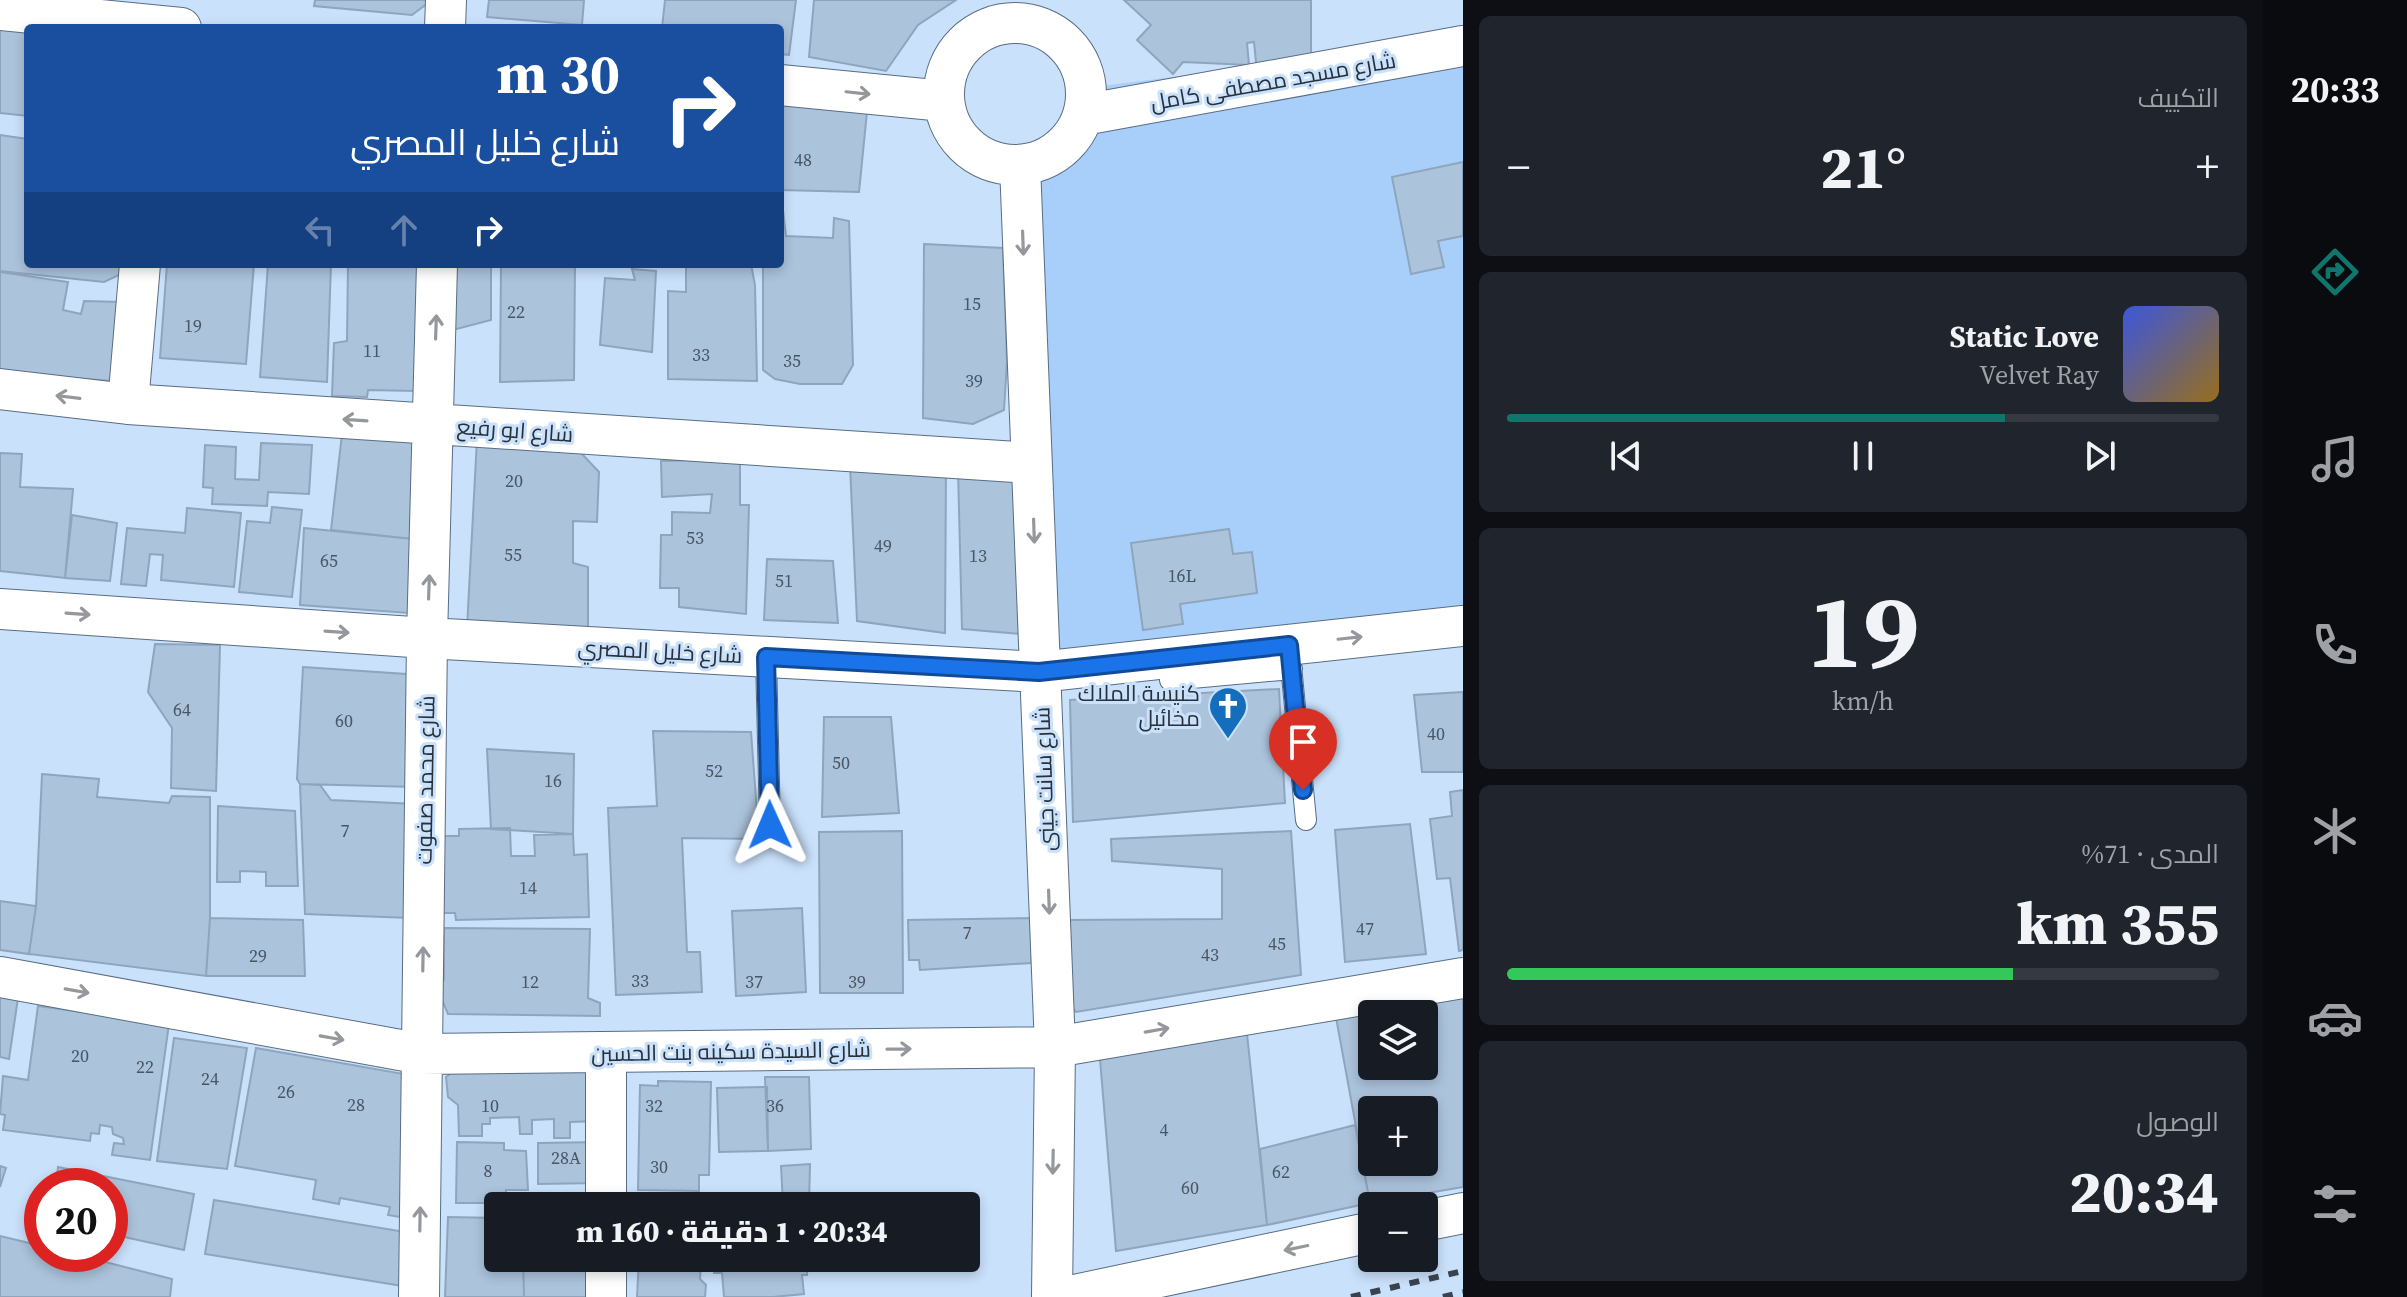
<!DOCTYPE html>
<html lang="ar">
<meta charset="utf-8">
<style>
:root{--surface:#171b24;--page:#20242c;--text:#f1f3f6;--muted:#9ea1a6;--line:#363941;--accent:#0f766e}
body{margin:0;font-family:"Source Serif 4",Cairo,serif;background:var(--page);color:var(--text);direction:rtl;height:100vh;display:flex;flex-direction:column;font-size:30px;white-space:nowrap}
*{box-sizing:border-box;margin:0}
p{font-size:26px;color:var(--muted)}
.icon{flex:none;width:44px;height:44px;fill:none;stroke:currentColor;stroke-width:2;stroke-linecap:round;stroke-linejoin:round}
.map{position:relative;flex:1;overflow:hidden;direction:ltr}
.details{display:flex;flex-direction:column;gap:16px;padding:16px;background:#0d0f14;width:800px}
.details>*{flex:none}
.hud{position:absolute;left:24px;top:24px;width:760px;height:244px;border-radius:8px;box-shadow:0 4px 12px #0003;direction:rtl;background:#1a4fa0;color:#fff;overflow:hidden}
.controls{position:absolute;left:1358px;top:1000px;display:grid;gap:16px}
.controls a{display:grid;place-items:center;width:80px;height:80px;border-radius:8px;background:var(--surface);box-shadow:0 4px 12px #0003;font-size:40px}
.speed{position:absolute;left:24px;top:1168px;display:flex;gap:16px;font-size:40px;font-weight:700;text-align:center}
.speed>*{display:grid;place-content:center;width:104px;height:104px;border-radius:50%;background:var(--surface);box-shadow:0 4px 12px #0003;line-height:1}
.speed .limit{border:12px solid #d22;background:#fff;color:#111}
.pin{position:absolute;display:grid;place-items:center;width:68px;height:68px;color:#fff;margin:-82px -34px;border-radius:50% 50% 50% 0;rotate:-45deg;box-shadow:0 0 8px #0007}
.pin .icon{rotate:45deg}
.me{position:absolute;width:88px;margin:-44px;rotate:359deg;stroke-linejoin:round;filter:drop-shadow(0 0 6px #0008)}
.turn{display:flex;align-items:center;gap:28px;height:168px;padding:0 32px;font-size:36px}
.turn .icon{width:104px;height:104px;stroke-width:2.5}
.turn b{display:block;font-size:56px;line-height:68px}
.lanes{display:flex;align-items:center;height:76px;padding:0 32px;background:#0003;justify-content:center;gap:40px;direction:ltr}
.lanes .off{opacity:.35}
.big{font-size:60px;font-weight:800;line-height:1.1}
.details .card{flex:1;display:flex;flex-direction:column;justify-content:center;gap:12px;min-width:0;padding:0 28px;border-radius:12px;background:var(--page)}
.details .dial{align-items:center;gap:0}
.dial b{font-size:104px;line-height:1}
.song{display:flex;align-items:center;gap:24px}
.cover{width:96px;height:96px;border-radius:12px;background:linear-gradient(135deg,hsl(230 70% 55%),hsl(40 70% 35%))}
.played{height:8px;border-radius:4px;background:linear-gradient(90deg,var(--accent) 70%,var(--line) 70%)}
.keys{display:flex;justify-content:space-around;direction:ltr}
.heat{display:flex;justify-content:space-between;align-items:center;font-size:44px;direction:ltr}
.charge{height:12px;border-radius:6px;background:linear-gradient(90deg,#34c759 71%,var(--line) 0)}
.trip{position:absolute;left:484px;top:1192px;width:496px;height:80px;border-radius:8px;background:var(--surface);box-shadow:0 4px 12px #0003;font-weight:800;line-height:80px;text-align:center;direction:rtl}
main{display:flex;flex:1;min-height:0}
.dock{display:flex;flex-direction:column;width:144px;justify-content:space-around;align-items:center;background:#090b0e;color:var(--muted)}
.dock .icon{width:56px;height:56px}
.dock .current{color:var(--accent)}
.dock b{font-size:36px;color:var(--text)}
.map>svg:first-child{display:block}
.green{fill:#a7cffa}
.building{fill:#acc3dc;stroke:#8fa5bd;stroke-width:2;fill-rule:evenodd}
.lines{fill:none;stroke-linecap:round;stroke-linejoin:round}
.service-casing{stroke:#586d84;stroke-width:22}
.minor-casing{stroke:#586d84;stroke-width:42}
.service{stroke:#fff;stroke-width:20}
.minor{stroke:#fff;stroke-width:40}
.rail{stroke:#39434f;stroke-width:6;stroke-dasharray:10 10;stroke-linecap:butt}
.oneway{stroke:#94989d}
.route-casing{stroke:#114b97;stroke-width:20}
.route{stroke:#1a73e8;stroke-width:14}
.labels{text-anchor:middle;stroke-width:6;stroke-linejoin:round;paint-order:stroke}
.number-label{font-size:18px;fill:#495663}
.street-label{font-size:22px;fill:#28313b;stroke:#cae1fb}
.poi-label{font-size:22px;fill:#28313b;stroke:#cae1fb;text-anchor:end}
</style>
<main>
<nav class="dock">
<b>20:33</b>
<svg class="icon current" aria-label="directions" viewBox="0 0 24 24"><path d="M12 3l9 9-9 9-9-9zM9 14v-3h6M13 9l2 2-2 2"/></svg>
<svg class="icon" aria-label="music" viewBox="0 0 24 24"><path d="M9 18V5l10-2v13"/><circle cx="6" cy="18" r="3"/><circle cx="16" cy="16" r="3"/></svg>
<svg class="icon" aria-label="phone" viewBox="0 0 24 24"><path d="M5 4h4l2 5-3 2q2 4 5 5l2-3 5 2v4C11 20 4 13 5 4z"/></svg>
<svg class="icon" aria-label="climate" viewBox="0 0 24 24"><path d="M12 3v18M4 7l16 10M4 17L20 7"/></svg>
<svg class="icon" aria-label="car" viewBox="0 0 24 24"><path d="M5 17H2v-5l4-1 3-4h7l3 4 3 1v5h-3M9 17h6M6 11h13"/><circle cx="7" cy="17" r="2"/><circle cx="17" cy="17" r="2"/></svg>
<svg class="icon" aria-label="filters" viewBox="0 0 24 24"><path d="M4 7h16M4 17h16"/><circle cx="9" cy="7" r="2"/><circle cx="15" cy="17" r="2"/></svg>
</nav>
<section class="details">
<div class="card"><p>التكييف</p>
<div class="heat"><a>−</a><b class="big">21°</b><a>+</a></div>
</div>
<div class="card">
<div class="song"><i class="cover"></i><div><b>Static Love</b><p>Velvet Ray</p></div></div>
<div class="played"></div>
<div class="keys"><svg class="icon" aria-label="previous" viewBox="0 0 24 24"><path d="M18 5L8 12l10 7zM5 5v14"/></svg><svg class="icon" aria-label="pause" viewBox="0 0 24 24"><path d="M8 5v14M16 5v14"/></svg><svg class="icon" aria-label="next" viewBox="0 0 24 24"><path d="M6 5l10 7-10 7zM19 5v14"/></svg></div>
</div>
<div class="card dial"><b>19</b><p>km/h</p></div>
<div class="card"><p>المدى · 71%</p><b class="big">355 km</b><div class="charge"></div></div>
<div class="card"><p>الوصول</p><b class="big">20:34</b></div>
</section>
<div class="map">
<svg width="1463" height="1297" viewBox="0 0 1463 1297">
<rect width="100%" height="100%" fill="#cae1fb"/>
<path class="green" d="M 1463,40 L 1463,615 L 1039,672 L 1027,165 C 1054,155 1074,142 1081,114 C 1084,105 1087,97 1086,88 Z"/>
<path class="building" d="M 315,0 L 432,0 L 412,15 L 314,6 Z
M 489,0 L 584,0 L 582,25 L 487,17 Z
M 665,0 L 796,0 L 789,55 L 780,54 L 780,28 L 662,28 Z
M 814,0 L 956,0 L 918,25 L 886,71 L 809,57 Z
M 1124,0 L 1311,0 L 1311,62 L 1257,72 L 1254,42 L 1247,43 L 1249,65 L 1183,62 L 1173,74 L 1137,40 L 1151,25 Z
M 0,19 L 28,28 L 28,116 L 0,113 Z
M 782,95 L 868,102 L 859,192 L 780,190 Z
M 0,135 L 28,139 L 28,264 L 125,264 L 121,274 L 104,282 L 0,271 Z
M 1463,162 L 1463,236 L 1438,241 L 1444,267 L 1411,274 L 1392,177 Z
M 783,210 L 786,236 L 833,238 L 834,218 L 849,221 L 853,365 L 842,384 L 800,384 L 775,379 L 763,370 L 763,264 L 780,264 L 780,211 Z
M 924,244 L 1003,248 L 1007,361 L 1004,410 L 973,424 L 923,418 Z
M 167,264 L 254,264 L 246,364 L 160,358 Z
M 268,264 L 331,264 L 327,382 L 260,377 Z
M 348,264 L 418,264 L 415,391 L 368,390 L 367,397 L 332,396 L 334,343 L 347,341 Z
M 448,264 L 491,264 L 491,320 L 445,332 Z
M 501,264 L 575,264 L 574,380 L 500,382 Z
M 686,264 L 751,264 L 755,285 L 757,381 L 668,379 L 668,291 L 686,292 Z
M 632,269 L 656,271 L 652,352 L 600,345 L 605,278 L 635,280 Z
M 0,272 L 68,282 L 63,310 L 81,314 L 84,301 L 122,302 L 113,381 L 0,373 Z
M 342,434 L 419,440 L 413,539 L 331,530 Z
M 477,439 L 561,441 L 582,454 L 599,472 L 597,522 L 573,521 L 573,563 L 588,567 L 588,635 L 467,628 Z
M 261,443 L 312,445 L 309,494 L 268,492 L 267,506 L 212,504 L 213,488 L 203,487 L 205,445 L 236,447 L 235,479 L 259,480 Z
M 0,453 L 22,454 L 20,487 L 73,489 L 65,578 L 0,571 Z
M 740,459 L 740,505 L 749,505 L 746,614 L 679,607 L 679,588 L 660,588 L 661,535 L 672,535 L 672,512 L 710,513 L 712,494 L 662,497 L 661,461 Z
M 946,464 L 945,633 L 857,621 L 850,465 Z
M 1029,467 L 1033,635 L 962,629 L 958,470 Z
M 272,507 L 302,510 L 292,597 L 239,592 L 247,521 L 270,523 Z
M 187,508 L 241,513 L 234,587 L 161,580 L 163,555 L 150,554 L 146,586 L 121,584 L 127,528 L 185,533 Z
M 72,515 L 117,523 L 110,581 L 65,578 Z
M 304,528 L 413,539 L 409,613 L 300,605 Z
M 1229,529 L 1233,554 L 1252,552 L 1257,593 L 1180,604 L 1183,624 L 1143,630 L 1131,543 Z
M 767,559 L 833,561 L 838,623 L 764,620 Z
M 155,644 L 220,645 L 216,791 L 171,788 L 172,728 L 148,692 Z
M 303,667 L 421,675 L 416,787 L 300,784 L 297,779 Z
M 1279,689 L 1285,803 L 1073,822 L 1070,700 Z
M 1463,692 L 1463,772 L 1422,772 L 1414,695 Z
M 824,717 L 891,717 L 899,813 L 822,817 Z
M 653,731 L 751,732 L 759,839 L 682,838 L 687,952 L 700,952 L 702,992 L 616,995 L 608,808 L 657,806 Z
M 487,749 L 574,754 L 573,834 L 491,829 Z
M 42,774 L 99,779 L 97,797 L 169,803 L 172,796 L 210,797 L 210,918 L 206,976 L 29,954 L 36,906 Z
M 300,784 L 320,785 L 331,800 L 415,804 L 410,918 L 305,914 Z
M 1463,790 L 1463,950 L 1459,951 L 1450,878 L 1437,879 L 1430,819 L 1452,816 L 1450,792 Z
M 218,806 L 295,811 L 298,886 L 266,886 L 266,872 L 240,871 L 240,882 L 217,882 Z
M 1410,824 L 1426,954 L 1345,962 L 1335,830 Z
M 510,828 L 511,856 L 535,856 L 534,835 L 573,834 L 574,855 L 587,854 L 589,917 L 456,920 L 455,913 L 442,913 L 440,836 L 459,836 L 459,829 Z
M 902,831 L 903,993 L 820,993 L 819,832 Z
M 1291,831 L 1301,975 L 1076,1012 L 1064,997 L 1065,920 L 1222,919 L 1222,869 L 1112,861 L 1111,839 Z
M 0,901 L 36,906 L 29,954 L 0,950 Z
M 802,908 L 806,992 L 736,996 L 732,911 Z
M 210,918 L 303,920 L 305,976 L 206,976 Z
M 1036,918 L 1031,963 L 920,970 L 919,960 L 909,960 L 908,920 Z
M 444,928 L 590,929 L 588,998 L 600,1003 L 600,1016 L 448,1014 L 439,993 L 444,979 Z
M 1463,989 L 1463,1187 L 1370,1203 L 1335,1012 ZM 1372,1014 L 1424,1014 L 1424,1066 L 1372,1066 ZM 1372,1110 L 1424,1110 L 1424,1162 L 1372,1162 Z
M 0,995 L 18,998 L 9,1059 L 0,1057 Z
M 38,1006 L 169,1024 L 150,1160 L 112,1155 L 114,1143 L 124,1144 L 123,1138 L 113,1134 L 112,1127 L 100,1125 L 99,1134 L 91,1133 L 90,1141 L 3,1130 L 5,1115 L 0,1114 L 3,1076 L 28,1080 Z
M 1246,1024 L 1267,1225 L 1116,1251 L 1099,1047 Z
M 174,1038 L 247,1048 L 227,1169 L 157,1161 Z
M 256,1048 L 415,1076 L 412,1219 L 388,1215 L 390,1207 L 340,1198 L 339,1204 L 313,1199 L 316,1180 L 235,1166 Z
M 599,1058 L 600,1121 L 570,1122 L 570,1138 L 554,1138 L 554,1119 L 532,1120 L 532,1134 L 520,1134 L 519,1117 L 490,1118 L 490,1124 L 482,1124 L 482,1136 L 459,1136 L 458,1105 L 448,1097 L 446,1077 L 468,1061 Z
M 765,1077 L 809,1077 L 811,1149 L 768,1151 Z
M 658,1081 L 711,1082 L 709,1175 L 699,1175 L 699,1191 L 638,1190 L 640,1085 L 658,1086 Z
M 767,1087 L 768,1151 L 719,1152 L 717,1088 Z
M 1355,1125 L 1370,1203 L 1267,1225 L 1260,1149 Z
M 457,1142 L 504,1143 L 504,1150 L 526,1151 L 528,1190 L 506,1190 L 506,1203 L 456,1203 Z
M 602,1142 L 601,1183 L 538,1184 L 538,1143 Z
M 810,1164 L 809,1206 L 783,1204 L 781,1166 Z
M 0,1166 L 6,1168 L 0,1187 Z
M 58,1167 L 194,1194 L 184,1250 L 110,1234 L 110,1186 L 56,1186 Z
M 214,1200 L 417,1234 L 409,1287 L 205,1254 Z
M 642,1203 L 704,1204 L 704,1206 L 642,1206 Z
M 448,1217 L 498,1218 L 498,1258 L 523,1258 L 524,1297 L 445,1297 Z
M 0,1236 L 42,1246 L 42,1254 L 74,1254 L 172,1279 L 170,1297 L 0,1297 Z
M 523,1258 L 596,1258 L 597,1297 L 524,1297 Z
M 639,1258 L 694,1258 L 693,1265 L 701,1265 L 700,1279 L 706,1285 L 705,1297 L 637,1297 Z
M 713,1258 L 808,1258 L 807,1275 L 802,1275 L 804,1294 L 773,1297 L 724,1297 L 722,1273 L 714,1273 Z"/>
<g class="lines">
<g class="service-casing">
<path id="service" d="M 1289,645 L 1306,820
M 766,657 L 770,825
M 1170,680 L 1292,669"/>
</g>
<g class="minor-casing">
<path id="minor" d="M 0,10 L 181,28
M944 94a71 71 0 1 1 142 0a71 71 0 1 1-142 0Z
M 445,28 L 446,0
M 780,85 L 944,101
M 1083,115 L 1463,46
M 1020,165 L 1055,1047 L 1052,1297
M 0,389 L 128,404 L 1031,463
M 128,404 L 140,264
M 0,609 L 427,638 L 1039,672 L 1463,626
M 0,977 L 422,1054 L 1055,1047 L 1463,978
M 606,1206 L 606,1052
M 1424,1221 L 1463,1213
M 419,1297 L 427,638 L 437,264
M 606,1297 L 606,1258
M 1065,1297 L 1372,1232"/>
</g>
<use href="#service" class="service"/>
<use href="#minor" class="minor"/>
<path class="rail" d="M 1351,1297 L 1463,1271
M 1443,1297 L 1463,1292"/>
</g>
<defs><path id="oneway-shaft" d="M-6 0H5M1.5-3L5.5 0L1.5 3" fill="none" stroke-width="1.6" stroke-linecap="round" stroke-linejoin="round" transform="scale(2)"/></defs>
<g class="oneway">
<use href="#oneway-shaft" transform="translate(858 93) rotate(6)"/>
<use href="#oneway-shaft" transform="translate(1023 243) rotate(88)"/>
<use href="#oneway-shaft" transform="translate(436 327) rotate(-88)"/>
<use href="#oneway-shaft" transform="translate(68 397) rotate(-173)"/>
<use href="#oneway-shaft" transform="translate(355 420) rotate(-176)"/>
<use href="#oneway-shaft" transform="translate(1034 531) rotate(88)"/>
<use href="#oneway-shaft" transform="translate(429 587) rotate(-88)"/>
<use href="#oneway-shaft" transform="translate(78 614) rotate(4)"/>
<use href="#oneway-shaft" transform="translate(337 632) rotate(4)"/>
<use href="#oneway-shaft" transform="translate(1350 638) rotate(-6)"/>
<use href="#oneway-shaft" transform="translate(1049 902) rotate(88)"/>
<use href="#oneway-shaft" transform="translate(423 959) rotate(-89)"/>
<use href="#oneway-shaft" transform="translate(77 991) rotate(10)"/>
<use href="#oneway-shaft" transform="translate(1157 1030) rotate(-10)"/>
<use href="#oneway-shaft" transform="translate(332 1038) rotate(10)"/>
<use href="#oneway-shaft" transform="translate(899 1049) rotate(-1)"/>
<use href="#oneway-shaft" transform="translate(1053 1162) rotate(91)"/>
<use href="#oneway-shaft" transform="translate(420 1219) rotate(-89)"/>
<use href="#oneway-shaft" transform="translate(1296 1248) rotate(168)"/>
</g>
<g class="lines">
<g class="route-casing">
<path id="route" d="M 770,825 L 766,657 L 1039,672 L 1289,645 L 1303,790"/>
</g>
<use href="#route" class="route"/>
</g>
<defs>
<g id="church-pin" transform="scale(2)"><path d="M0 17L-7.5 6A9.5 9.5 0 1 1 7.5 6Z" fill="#156ebb" stroke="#cae1fb"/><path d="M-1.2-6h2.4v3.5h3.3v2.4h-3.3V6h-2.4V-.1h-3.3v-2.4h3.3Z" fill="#fff"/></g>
</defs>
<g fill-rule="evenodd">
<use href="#church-pin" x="1228" y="706"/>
</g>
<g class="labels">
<g class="number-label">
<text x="803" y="166">48</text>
<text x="972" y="310">15</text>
<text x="516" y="318">22</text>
<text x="193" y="332">19</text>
<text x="372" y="357">11</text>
<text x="701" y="361">33</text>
<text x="792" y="367">35</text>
<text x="974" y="387">39</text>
<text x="514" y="487">20</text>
<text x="695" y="544">53</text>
<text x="883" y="552">49</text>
<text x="513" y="561">55</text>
<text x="978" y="562">13</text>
<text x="329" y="567">65</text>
<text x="1182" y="582">16L</text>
<text x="784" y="587">51</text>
<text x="182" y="716">64</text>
<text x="344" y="727">60</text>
<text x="1436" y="740">40</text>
<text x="841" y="769">50</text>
<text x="714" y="777">52</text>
<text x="553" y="787">16</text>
<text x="345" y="837">7</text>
<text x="528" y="894">14</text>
<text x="1365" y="935">47</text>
<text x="967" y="939">7</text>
<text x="1277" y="950">45</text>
<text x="1210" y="961">43</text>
<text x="258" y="962">29</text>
<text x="640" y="987">33</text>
<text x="530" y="988">12</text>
<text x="754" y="988">37</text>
<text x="857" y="988">39</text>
<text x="80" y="1062">20</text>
<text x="145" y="1073">22</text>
<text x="210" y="1085">24</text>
<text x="286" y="1098">26</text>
<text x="356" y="1111">28</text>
<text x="490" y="1112">10</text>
<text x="654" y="1112">32</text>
<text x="775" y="1112">36</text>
<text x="1164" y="1136">4</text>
<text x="566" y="1164">28A</text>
<text x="659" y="1173">30</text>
<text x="488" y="1177">8</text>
<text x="1281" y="1178">62</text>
<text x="1190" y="1194">60</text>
</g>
<g class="street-label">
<text transform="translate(1273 81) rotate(-10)" y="8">شارع مسجد مصطفى كامل</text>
<text transform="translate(515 430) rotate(4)" y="8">شارع ابو رفيع</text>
<text transform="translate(660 651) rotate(3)" y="8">شارع خليل المصري</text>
<text transform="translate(1044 779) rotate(-92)" y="8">شارع سانت جينى</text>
<text transform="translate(425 780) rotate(-89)" y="8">شارع محمد صفوت</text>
<text transform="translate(731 1051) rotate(-1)" y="8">شارع السيدة سكينه بنت الحسين</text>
</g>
<g class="poi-label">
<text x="1200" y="701">كنيسة الملاك<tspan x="1200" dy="25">مخائيل</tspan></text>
</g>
</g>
</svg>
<div class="controls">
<a><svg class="icon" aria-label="layers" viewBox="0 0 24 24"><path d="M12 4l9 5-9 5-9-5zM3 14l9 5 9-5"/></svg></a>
<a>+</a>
<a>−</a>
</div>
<div class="speed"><div class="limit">20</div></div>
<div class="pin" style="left:1303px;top:790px;background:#d93025"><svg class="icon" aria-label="arrive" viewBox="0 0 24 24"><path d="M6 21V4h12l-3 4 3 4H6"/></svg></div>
<svg class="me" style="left:770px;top:825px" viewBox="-20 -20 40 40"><path d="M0-17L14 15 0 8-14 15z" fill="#1a73e8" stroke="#fff" stroke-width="4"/></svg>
<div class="trip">20:34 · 1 دقيقة · 160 m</div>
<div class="hud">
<div class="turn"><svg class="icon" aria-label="right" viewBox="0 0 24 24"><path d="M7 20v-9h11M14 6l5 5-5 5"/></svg><div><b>30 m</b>شارع خليل المصري</div></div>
<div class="lanes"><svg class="icon off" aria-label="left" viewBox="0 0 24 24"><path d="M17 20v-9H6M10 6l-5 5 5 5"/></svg><svg class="icon off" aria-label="ahead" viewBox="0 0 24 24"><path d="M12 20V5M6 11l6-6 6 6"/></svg><svg class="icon" aria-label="right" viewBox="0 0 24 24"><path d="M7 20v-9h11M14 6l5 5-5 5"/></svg></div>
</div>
</div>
</main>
